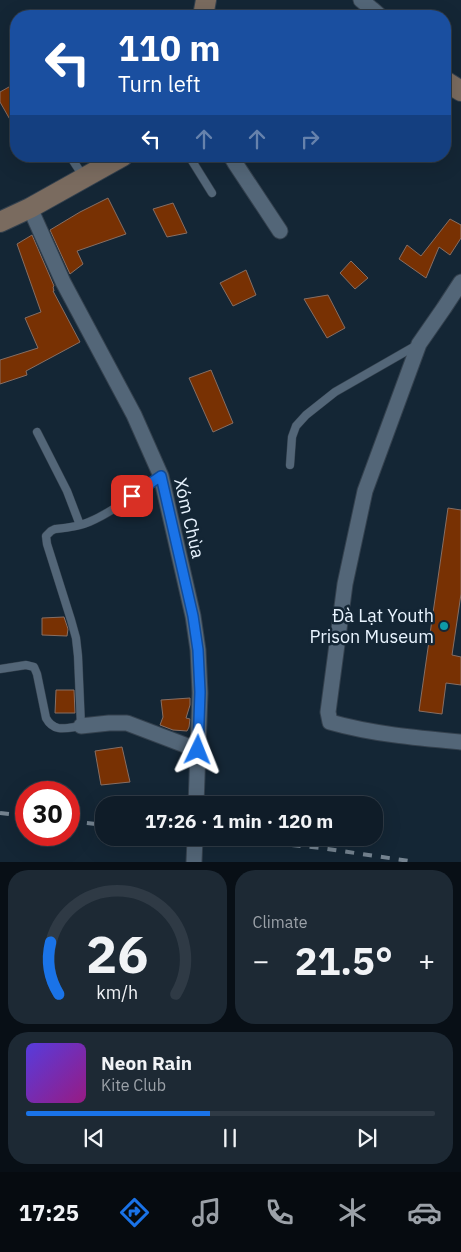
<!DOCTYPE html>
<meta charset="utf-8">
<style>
:root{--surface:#0f1c28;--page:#1d2934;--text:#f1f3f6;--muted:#9ba1a8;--line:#2f3a45;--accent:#1a73e8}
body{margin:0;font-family:"IBM Plex Sans",sans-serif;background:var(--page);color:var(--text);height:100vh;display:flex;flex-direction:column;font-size:19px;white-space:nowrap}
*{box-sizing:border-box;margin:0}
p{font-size:16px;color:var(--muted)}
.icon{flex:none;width:28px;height:28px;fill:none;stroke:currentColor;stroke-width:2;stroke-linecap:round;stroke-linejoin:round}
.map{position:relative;height:862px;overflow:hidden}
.panel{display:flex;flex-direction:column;gap:8px;padding:8px;background:#080f16;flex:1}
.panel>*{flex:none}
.guide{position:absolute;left:10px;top:10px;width:441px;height:152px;border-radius:20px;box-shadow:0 5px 20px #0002,0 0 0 1px var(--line);background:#1a4fa0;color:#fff;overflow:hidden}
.speed{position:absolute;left:15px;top:781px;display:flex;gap:10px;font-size:25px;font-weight:700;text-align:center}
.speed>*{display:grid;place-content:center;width:65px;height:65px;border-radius:50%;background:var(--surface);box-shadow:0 5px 20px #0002,0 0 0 1px var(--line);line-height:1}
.speed .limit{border:8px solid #d22;background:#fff;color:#111}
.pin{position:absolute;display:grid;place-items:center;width:42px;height:42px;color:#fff;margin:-21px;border-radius:10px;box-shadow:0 2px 8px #0006}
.me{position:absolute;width:55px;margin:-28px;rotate:2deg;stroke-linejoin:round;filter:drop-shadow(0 0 4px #0008)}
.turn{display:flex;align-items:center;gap:18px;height:105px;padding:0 25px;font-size:22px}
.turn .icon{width:65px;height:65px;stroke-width:2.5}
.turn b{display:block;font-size:35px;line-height:42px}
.lanes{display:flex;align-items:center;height:48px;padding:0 25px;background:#0003;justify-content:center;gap:25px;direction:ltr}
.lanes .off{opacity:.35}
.big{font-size:38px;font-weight:700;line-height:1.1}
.panel .widget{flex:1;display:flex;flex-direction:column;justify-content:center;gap:8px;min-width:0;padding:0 18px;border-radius:20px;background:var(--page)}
.panel .dial{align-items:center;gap:0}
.dial svg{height:130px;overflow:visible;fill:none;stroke:var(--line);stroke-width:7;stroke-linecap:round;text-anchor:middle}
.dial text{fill:var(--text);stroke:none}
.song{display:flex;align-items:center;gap:15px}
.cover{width:60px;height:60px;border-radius:8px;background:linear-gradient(135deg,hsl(250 70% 55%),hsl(310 70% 35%))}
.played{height:5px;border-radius:2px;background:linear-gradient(90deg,var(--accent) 45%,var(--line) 45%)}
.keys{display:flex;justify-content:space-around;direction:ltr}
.heat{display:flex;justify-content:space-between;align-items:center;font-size:28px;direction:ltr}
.panel .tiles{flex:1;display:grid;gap:8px;grid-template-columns:1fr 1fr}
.widget:last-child{grid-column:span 2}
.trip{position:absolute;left:95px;top:796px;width:288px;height:50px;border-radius:20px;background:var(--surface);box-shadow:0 5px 20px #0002,0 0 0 1px var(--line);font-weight:700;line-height:50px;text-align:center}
.tabs{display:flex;height:80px;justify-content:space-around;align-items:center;background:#060b10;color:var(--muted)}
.tabs .icon{width:35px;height:35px}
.tabs .on{color:var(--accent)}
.tabs b{font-size:22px;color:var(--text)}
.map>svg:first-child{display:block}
.building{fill:#783103;stroke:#876e63}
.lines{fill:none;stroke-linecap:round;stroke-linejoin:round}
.lane-casing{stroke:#34414e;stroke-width:9}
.street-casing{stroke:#34414e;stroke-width:17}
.secondary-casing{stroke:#34414e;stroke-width:22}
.lane{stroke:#536678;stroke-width:8}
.street{stroke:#536678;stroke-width:15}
.secondary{stroke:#7a6b5f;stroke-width:20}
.rail{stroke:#758491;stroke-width:4;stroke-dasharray:9 9;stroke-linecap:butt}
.route-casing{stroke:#114b97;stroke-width:12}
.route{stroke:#1a73e8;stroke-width:9}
.culture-dot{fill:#0f9aa8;stroke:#142635;stroke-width:2}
.labels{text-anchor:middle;stroke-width:5;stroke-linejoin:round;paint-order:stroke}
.street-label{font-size:18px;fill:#e9f4ff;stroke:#142635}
.poi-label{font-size:18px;fill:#e9f4ff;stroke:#142635;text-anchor:end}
</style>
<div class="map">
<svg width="461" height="862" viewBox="0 0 461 862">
<rect width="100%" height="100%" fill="#142635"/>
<path class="building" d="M 16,83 L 16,130 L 0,102 L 0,92 Z
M 108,198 L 126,234 L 77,251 L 83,264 L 70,274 L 50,230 L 80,212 Z
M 173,203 L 187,233 L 167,237 L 153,209 Z
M 450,219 L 461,225 L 461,238 L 450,255 L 439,247 L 426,278 L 399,259 L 407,245 L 421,256 Z
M 32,235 L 54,286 L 53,287 L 54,291 L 53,291 L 80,342 L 26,371 L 27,375 L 0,384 L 0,360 L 38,348 L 25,318 L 41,312 L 17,244 Z
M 351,261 L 368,278 L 355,289 L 340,273 Z
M 246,270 L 256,295 L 233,306 L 220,283 Z
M 328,295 L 345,328 L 327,338 L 304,299 Z
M 211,370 L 233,423 L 213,432 L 189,378 Z
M 448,508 L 461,510 L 461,594 L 452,655 L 461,657 L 461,685 L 446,683 L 442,714 L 419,711 Z
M 64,617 L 68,629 L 67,636 L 42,635 L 42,618 Z
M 56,690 L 74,690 L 75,713 L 55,713 Z
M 190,698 L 190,705 L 186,718 L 190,719 L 189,727 L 187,731 L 173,730 L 160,725 L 163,717 L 161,700 Z
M 122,747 L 130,782 L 101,785 L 95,751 Z"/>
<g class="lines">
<g class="lane-casing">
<path id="lane" d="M 70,156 L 83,176
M 189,156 L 212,193
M 37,432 L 67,491 L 80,525
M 290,465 L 292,437 L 296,426 L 306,415 L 335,392 L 417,345
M 0,669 L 26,665 L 34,667 L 37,674 L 46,718 C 54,733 67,728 81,726 L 78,656 L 76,638 L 71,620 L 47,544 L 46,536 L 51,531 L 55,529 C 66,528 78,527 89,522 C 113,512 139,491 161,476"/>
</g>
<g class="street-casing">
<path id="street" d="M 361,0 L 372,9 L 380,16
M 231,156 L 235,163 L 280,231
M 30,208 L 63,282 L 134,415 L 161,476 L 193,616 L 198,650 L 200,693 L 196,805
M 461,282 L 444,308 L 419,344 L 365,491 L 345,584 L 328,712 L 330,722 C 372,734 417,738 461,742
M 81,726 L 109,723 L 127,723 L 198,750
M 194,862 L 195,838"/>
</g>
<g class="secondary-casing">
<path id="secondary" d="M 203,16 L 206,0
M 445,81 L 461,91
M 0,222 L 30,208 L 123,156"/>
</g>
<use href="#lane" class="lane"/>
<use href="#street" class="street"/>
<use href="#secondary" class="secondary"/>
<path class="rail" d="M 0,813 L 26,816
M 69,821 L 104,825
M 220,838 L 321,848 L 416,862"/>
</g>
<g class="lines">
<g class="route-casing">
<path id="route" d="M 132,496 L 161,476 L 193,616 L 198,650 L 200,692 L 198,750"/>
</g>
<use href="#route" class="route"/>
</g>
<circle class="culture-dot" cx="444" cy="626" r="5"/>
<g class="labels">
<g class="street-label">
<text transform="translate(189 518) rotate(77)" y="6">Xóm Chùa</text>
</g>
<g class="poi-label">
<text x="434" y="622">Đà Lạt Youth<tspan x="434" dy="21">Prison Museum</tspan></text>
</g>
</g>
</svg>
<div class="speed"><div class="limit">30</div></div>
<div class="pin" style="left:132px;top:496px;background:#d93025"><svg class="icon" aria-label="arrive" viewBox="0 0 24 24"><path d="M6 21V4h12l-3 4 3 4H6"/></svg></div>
<svg class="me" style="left:198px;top:750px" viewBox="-20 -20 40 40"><path d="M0-17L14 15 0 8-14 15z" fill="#1a73e8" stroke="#fff" stroke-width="4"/></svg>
<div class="trip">17:26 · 1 min · 120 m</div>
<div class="guide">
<div class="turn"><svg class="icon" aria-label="left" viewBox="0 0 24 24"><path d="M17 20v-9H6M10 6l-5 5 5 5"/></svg><div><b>110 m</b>Turn left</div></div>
<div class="lanes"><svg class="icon" aria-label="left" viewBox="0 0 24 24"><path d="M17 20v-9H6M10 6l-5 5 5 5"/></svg><svg class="icon off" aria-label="ahead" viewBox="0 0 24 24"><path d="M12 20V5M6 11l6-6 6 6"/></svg><svg class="icon off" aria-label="ahead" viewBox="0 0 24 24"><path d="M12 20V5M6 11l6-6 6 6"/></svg><svg class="icon off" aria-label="right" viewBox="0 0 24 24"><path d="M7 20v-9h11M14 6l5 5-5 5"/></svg></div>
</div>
</div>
<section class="panel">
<div class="tiles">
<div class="widget dial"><svg viewBox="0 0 100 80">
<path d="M14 69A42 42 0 1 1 86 69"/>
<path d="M14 69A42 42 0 0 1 9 37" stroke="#1a73e8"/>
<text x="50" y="56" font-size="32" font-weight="700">26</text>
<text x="50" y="72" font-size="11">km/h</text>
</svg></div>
<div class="widget"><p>Climate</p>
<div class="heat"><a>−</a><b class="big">21.5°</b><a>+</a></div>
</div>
<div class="widget">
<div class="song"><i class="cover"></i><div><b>Neon Rain</b><p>Kite Club</p></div></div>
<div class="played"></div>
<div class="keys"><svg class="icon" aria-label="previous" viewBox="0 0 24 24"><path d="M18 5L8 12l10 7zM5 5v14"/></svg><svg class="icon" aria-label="pause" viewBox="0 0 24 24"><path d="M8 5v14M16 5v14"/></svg><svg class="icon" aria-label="next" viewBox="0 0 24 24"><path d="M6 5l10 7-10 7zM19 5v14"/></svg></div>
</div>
</div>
</section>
<nav class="tabs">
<b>17:25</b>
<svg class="icon on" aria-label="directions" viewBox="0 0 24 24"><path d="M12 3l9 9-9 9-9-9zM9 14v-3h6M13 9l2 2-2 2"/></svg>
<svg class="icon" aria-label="music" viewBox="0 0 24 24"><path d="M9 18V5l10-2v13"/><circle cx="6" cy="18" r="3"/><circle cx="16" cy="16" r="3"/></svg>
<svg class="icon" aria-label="phone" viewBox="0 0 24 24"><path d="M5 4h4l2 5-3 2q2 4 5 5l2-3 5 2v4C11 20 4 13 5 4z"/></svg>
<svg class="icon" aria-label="climate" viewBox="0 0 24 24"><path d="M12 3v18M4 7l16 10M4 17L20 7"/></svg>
<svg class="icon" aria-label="car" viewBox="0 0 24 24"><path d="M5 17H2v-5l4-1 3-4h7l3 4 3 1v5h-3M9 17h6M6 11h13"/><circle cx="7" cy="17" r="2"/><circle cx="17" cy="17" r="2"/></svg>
</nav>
